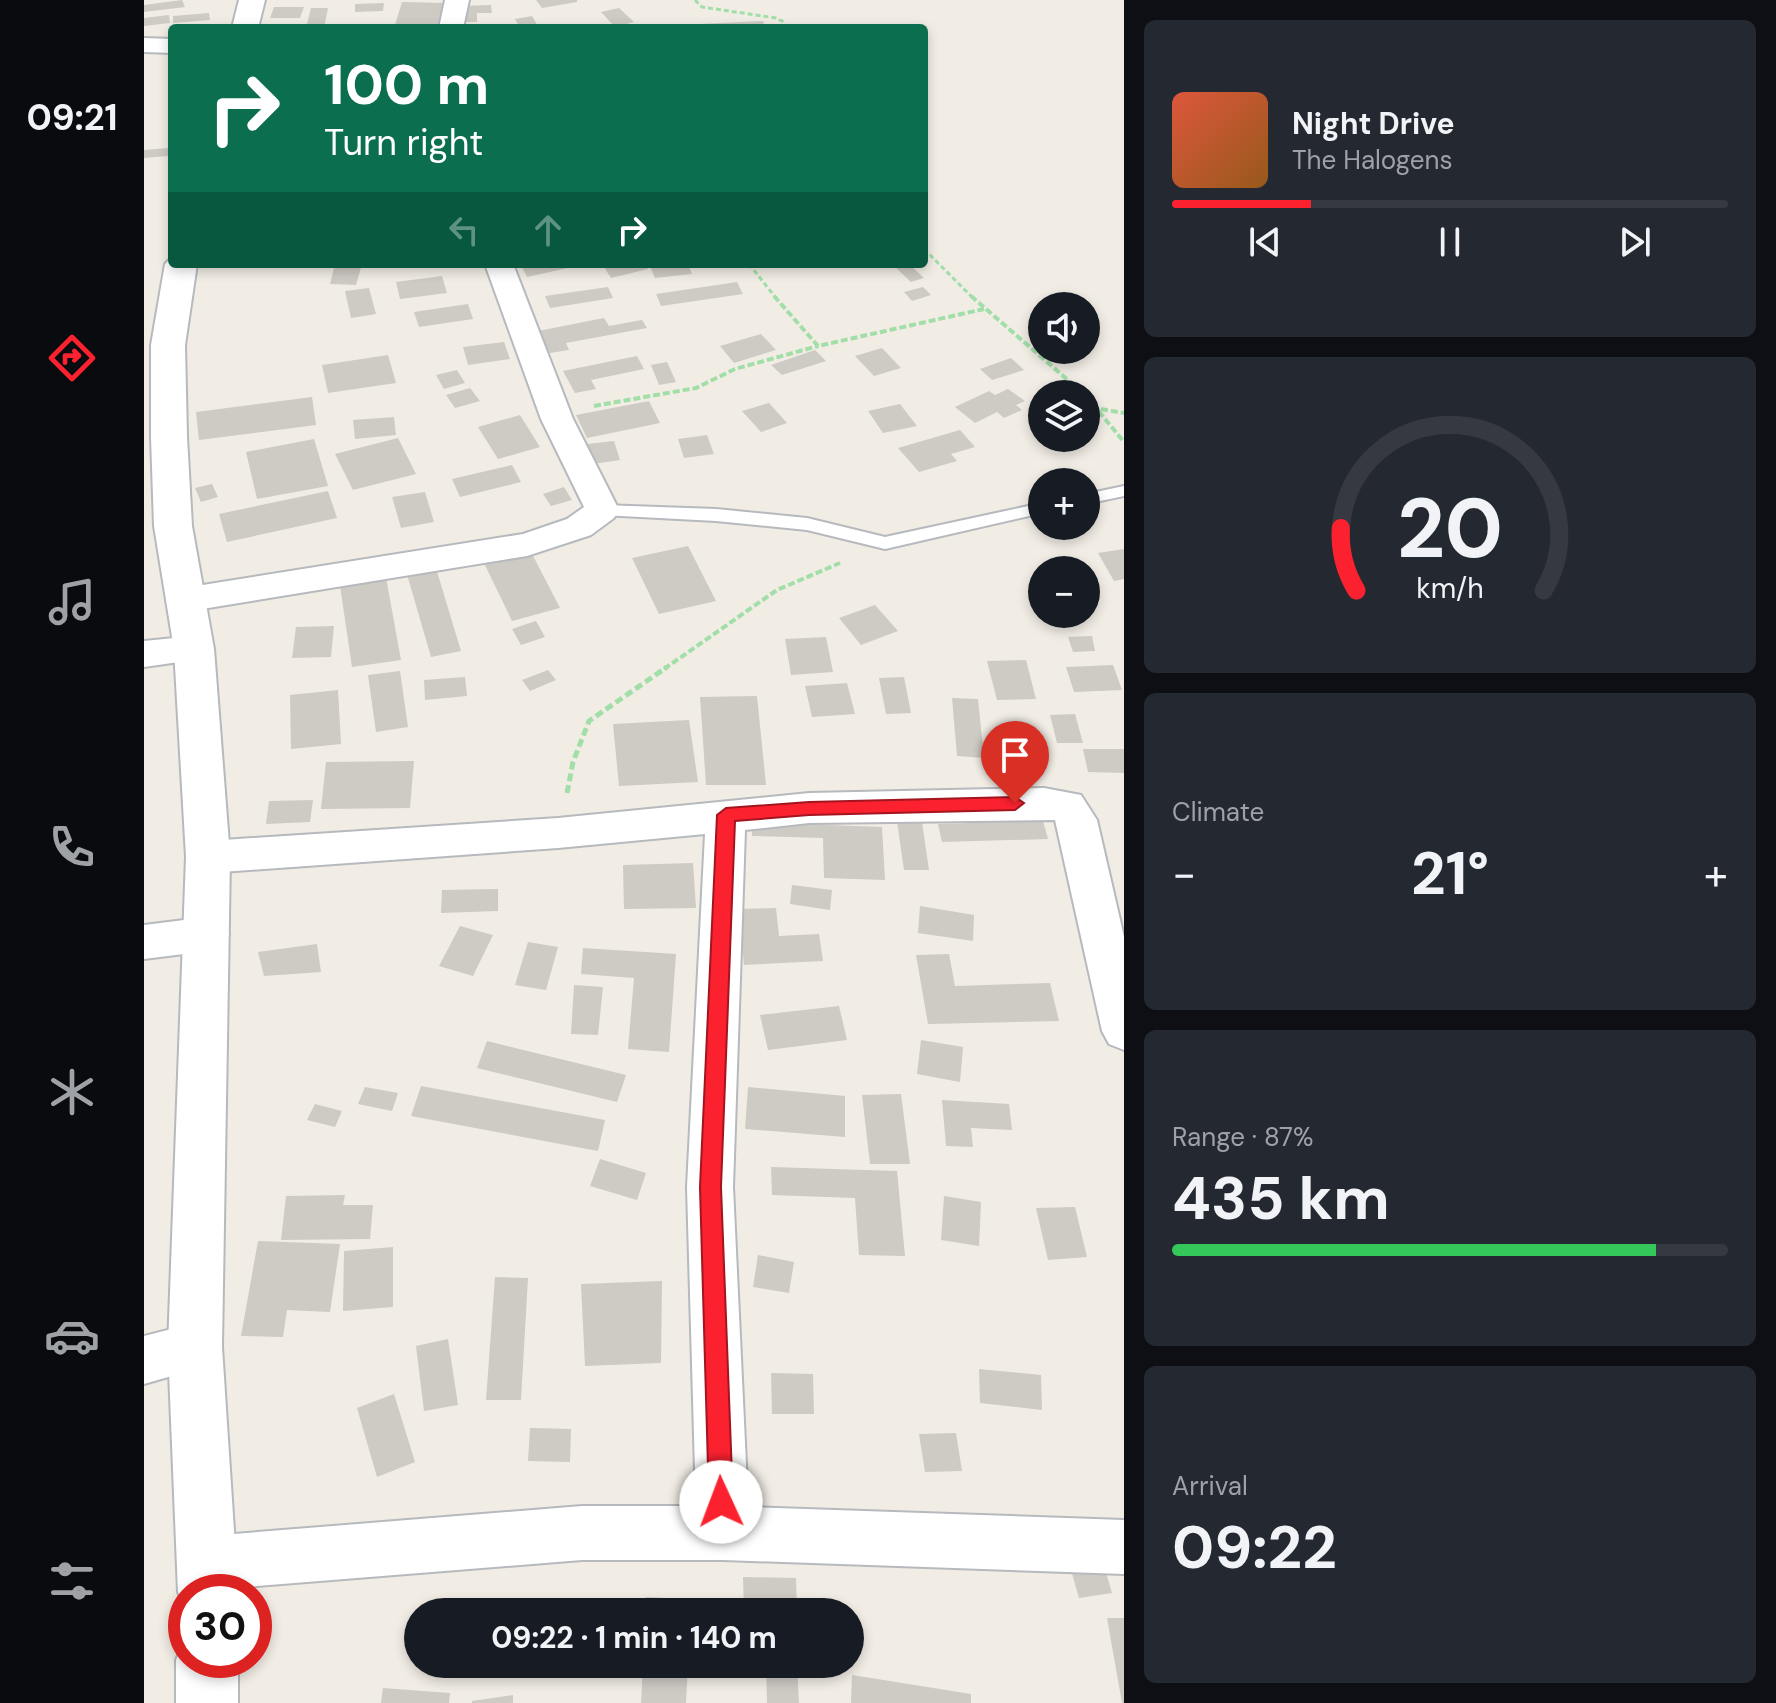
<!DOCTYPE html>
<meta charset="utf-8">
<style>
:root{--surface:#171b24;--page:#242831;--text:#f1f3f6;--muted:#9ea1a6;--line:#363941;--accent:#fb212f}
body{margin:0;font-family:"DM Sans",sans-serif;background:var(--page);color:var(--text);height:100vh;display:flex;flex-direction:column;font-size:30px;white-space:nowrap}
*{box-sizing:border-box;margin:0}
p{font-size:26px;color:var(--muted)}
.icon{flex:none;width:44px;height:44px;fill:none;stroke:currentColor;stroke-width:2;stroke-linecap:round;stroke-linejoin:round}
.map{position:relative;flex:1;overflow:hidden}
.panel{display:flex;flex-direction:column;gap:20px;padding:20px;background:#0d0f14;width:652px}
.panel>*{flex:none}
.guide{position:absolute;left:24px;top:24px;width:760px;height:244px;border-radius:8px;box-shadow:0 4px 12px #0003;background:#0b6e4f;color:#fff;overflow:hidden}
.controls{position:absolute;left:884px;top:292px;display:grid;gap:16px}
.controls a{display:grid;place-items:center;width:72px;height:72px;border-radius:50%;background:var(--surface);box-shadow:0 4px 12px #0003;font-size:40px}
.speed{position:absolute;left:24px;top:1574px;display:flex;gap:16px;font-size:40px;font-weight:700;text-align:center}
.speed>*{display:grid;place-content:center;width:104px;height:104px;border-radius:50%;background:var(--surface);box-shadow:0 4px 12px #0003;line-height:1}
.speed .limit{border:12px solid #d22;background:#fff;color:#111}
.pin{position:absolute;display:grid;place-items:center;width:68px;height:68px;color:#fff;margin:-82px -34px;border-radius:50% 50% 50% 0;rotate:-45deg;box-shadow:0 0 8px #0007}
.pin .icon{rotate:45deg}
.me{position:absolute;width:88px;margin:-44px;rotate:358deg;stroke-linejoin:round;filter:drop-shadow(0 0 6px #0008)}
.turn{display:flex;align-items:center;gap:28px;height:168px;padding:0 24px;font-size:36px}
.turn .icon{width:104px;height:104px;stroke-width:2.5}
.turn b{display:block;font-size:56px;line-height:68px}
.lanes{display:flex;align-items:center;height:76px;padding:0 24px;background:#0003;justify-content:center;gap:40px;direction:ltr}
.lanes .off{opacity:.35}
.big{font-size:60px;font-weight:700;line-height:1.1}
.panel .widget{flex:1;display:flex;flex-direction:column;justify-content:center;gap:12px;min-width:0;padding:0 28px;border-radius:12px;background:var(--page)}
.panel .dial{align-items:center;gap:0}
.dial svg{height:208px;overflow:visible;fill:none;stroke:var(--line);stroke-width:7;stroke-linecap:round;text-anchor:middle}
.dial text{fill:var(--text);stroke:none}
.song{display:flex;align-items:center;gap:24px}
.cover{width:96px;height:96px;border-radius:12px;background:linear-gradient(135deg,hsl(10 70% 55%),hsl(30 70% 35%))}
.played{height:8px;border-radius:4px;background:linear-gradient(90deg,var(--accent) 25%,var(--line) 25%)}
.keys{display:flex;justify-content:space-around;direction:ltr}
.heat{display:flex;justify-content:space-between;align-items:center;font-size:44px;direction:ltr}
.charge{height:12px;border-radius:6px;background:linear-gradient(90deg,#34c759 87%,var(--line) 0)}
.trip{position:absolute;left:260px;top:1598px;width:460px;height:80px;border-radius:40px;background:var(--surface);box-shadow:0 4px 12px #0003;font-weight:700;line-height:80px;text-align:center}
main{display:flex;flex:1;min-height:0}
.menu{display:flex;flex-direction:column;width:144px;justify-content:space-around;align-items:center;background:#090b0e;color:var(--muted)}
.menu .icon{width:56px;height:56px}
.menu .active{color:var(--accent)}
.menu b{font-size:36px;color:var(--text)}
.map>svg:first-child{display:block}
.building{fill:#cecac4}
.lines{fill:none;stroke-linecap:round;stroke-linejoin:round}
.service-casing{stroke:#b6b9bd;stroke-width:4}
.minor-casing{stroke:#b6b9bd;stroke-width:4}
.tertiary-casing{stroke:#b6b9bd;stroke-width:4}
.path-far2{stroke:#a1dea8;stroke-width:3;stroke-dasharray:5 3;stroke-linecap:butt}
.path-far1{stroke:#a1dea8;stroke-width:4;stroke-dasharray:7 3;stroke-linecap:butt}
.path{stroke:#a1dea8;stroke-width:5;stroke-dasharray:8 4;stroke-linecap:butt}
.service{fill:#fff;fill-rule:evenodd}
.minor{fill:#fff;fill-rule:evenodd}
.tertiary{fill:#fff;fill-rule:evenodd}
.route{fill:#fb212f;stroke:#a3151f;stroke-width:2}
</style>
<main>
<nav class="menu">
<b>09:21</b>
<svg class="icon active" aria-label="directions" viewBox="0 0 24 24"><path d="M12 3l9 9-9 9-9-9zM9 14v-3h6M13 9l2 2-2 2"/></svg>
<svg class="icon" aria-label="music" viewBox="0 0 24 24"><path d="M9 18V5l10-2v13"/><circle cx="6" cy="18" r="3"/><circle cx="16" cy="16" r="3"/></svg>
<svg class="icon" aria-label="phone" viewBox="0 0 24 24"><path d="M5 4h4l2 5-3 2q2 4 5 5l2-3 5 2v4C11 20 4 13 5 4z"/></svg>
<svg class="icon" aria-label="climate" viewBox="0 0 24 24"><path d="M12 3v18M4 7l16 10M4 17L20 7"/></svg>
<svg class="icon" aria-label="car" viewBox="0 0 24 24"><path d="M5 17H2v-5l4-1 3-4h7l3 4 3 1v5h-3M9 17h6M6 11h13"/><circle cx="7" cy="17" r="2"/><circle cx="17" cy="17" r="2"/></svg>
<svg class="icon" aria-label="filters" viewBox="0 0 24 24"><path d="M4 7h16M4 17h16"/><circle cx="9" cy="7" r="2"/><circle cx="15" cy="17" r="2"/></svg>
</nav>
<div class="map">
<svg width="980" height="1703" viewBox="0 0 980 1703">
<rect width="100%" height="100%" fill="#f1ede5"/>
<path class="building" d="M 38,0 L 41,7 L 0,12 L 0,5 Z
M 392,0 L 433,0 L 433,2 L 398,8 Z
M 258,2 L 303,3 L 296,28 L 250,28 Z
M 240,3 L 239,11 L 211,12 L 211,4 Z
M 347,5 L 348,13 L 333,13 L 333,22 L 314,22 L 314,6 Z
M 130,7 L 160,7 L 156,18 L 126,18 Z
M 167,8 L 184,8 L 180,28 L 162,28 Z
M 475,8 L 490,22 L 471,27 L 457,12 Z
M 65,13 L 66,20 L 29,23 L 29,16 Z
M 25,15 L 26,23 L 0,26 L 0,18 Z
M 388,16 L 395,28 L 376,28 L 371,19 Z
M 619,21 L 621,28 L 556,28 L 555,24 Z
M 24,148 L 24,156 L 0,158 L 0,150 Z
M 191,264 L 218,264 L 212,285 L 186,284 Z
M 442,264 L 383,277 L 377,265 L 383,264 Z
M 458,264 L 500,264 L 504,269 L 467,278 Z
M 505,264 L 544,264 L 548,274 L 511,278 Z
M 748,264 L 765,264 L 780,278 L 767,282 Z
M 298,276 L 303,293 L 256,299 L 252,282 Z
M 593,282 L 599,294 L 517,306 L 512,294 Z
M 464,287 L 469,298 L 406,308 L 401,296 Z
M 779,287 L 787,295 L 768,301 L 760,292 Z
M 225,288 L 232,314 L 207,318 L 201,291 Z
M 324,304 L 329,319 L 275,327 L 270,312 Z
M 460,318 L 465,326 L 498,320 L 503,328 L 422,343 L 425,350 L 406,353 L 394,331 Z
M 617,334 L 632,350 L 590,363 L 576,346 Z
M 360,342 L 366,359 L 324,365 L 319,347 Z
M 738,348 L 757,368 L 730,376 L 711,356 Z
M 671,350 L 682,361 L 638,375 L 627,365 Z
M 244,355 L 252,383 L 184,393 L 178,365 Z
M 493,356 L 500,369 L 447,380 L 452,389 L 431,393 L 419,371 Z
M 867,358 L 880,370 L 848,380 L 836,369 Z
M 523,362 L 532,382 L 515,385 L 507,365 Z
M 313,370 L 321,383 L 300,389 L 292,375 Z
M 326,388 L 336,401 L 311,408 L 302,395 Z
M 864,389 L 881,401 L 872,405 L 878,410 L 860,418 L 853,412 L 831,423 L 811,407 L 845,391 L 851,395 Z
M 168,397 L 172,425 L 55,440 L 52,412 Z
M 505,401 L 516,423 L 443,438 L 432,415 Z
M 625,403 L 643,423 L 617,432 L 598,411 Z
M 756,404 L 773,426 L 739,433 L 724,411 Z
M 376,415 L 396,447 L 354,459 L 334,427 Z
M 250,417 L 252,435 L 211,439 L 209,420 Z
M 816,430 L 831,447 L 807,454 L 813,461 L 775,472 L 754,448 Z
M 563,435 L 570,454 L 540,458 L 534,439 Z
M 254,438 L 272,474 L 209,490 L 191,454 Z
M 170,439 L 184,486 L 113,499 L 102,452 Z
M 470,441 L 476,460 L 449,464 L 443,444 Z
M 368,465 L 377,482 L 316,497 L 308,479 Z
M 68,484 L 74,497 L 57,502 L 51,488 Z
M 420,487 L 428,500 L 407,506 L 399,494 Z
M 184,491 L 193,518 L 83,542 L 75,514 Z
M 281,492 L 290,522 L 257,528 L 248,497 Z
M 544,546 L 572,601 L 515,614 L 488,558 Z
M 980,549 L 980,579 L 970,581 L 954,553 Z
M 386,550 L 416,608 L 368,621 L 339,561 Z
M 291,565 L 317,651 L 287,657 L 262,571 Z
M 241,572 L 257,660 L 208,667 L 195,579 Z
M 731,605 L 754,631 L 717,645 L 695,618 Z
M 392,621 L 401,637 L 377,645 L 368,629 Z
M 190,626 L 187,657 L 148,658 L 152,627 Z
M 948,636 L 951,651 L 929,652 L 924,637 Z
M 682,637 L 689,672 L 647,675 L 641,639 Z
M 882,660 L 892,699 L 853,700 L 843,661 Z
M 969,665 L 978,690 L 930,692 L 922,667 Z
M 404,670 L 412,680 L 386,691 L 378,680 Z
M 256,671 L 264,727 L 232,732 L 224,675 Z
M 321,677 L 323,696 L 281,700 L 280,680 Z
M 760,677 L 767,713 L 742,714 L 735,678 Z
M 703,683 L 711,714 L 668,717 L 661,686 Z
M 194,690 L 197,744 L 147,749 L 146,695 Z
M 613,696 L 622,785 L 562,785 L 556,697 Z
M 808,698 L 834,699 L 840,758 L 813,756 Z
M 931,714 L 939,743 L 913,743 L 906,715 Z
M 545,720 L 554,782 L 475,786 L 469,724 Z
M 850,730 L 892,730 L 897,760 L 870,760 L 868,751 L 854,752 Z
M 939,749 L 980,749 L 980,773 L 944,772 Z
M 270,761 L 266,808 L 177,809 L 182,762 Z
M 169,800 L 166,822 L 122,824 L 125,801 Z
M 752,815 L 777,815 L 785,870 L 760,870 Z
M 899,821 L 904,839 L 798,842 L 794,824 Z
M 608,822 L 738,827 L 741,880 L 680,878 L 679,838 L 608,836 Z
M 549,863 L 552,908 L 480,909 L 479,865 Z
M 648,885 L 688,890 L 686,910 L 646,904 Z
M 354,889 L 354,911 L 297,913 L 298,890 Z
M 776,906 L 830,915 L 829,941 L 774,933 Z
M 632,908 L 635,936 L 675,934 L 679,961 L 600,965 L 595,909 Z
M 316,926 L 349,935 L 329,976 L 295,966 Z
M 384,942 L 414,947 L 402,990 L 371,985 Z
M 173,944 L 177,972 L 120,976 L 114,952 Z
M 439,948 L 532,954 L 525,1052 L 484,1049 L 490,978 L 437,974 Z
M 805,954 L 811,986 L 906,983 L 915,1021 L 784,1024 L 772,955 Z
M 430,985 L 459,987 L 454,1035 L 427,1034 Z
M 695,1006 L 703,1040 L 624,1050 L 616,1015 Z
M 777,1040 L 819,1047 L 816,1082 L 773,1074 Z
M 343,1041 L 482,1075 L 473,1102 L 333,1068 Z
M 277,1086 L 461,1120 L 454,1151 L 267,1116 Z
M 221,1087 L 254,1093 L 248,1111 L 214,1104 Z
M 604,1087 L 701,1096 L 701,1137 L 601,1129 Z
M 757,1094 L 766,1164 L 726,1164 L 718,1095 Z
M 798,1100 L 865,1104 L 868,1130 L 827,1128 L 829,1147 L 802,1146 Z
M 171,1104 L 198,1111 L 191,1127 L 163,1120 Z
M 456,1159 L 502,1173 L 493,1200 L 446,1186 Z
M 627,1167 L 753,1171 L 761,1256 L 715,1255 L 711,1198 L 628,1195 Z
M 201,1195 L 199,1205 L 229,1205 L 226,1239 L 137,1240 L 142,1196 Z
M 800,1196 L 837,1202 L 835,1246 L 797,1240 Z
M 931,1207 L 943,1257 L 904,1260 L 892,1208 Z
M 114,1241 L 196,1244 L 186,1312 L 143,1310 L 139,1337 L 97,1336 Z
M 249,1247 L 249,1307 L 199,1311 L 200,1251 Z
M 614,1255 L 650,1262 L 645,1293 L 609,1287 Z
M 351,1277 L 384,1278 L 377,1400 L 342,1400 Z
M 518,1281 L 517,1363 L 441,1366 L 437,1284 Z
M 304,1339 L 314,1405 L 280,1411 L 272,1346 Z
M 835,1369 L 897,1375 L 898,1410 L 836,1403 Z
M 627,1373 L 669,1374 L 670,1414 L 628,1414 Z
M 250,1394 L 271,1462 L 233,1477 L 213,1408 Z
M 386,1428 L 427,1429 L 426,1462 L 384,1461 Z
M 812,1433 L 818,1471 L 781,1472 L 775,1434 Z
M 958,1559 L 968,1593 L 935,1598 L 925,1563 Z
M 599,1577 L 652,1578 L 653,1612 L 600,1612 Z
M 502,1597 L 547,1599 L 546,1612 L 502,1612 Z
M 330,1607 L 393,1609 L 393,1612 L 329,1612 Z
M 963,1618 L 980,1618 L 980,1703 L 978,1703 Z
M 499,1664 L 544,1664 L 542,1703 L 497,1703 Z
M 622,1664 L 653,1664 L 655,1703 L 623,1703 Z
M 708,1675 L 827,1694 L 827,1703 L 707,1703 Z
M 239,1688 L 306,1693 L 305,1703 L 237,1703 Z
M 369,1695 L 369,1703 L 328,1703 L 328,1701 Z"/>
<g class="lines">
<g class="service-casing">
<path id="service" d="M 980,486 L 980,496 L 942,504 L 942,494 Z
M 898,503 L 898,513 L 741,549 L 663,530 L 572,521 L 458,515 L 450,510 L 458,505 L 572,509 L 663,518 L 741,537 Z"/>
</g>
<g class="minor-casing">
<path id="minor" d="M 301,0 L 325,0 L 319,28 L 295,28 Z
M 0,38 L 28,39 L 28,53 L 0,52 Z
M 341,264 L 369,264 L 429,419 L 475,510 L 470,518 L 447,535 L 383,556 L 40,612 L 28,609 L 22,600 L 28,591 L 40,588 L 379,534 L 423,519 L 440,507 L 397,419 Z
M 50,636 L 63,640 L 68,649 L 63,658 L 0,667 L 0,641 Z
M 900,788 L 937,795 L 953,820 L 980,937 L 980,1050 L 965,1044 L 958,1031 L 911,820 L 665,823 L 601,830 L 589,1187 L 604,1507 L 980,1520 L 980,1574 L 579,1560 L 438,1560 L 64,1590 L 45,1582 L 37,1563 L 45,1544 L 64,1536 L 438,1506 L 552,1506 L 543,1187 L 561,834 L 414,848 L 64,873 L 50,868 L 44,857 L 50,846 L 64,841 L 414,818 L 665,793 Z
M 64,917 L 79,922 L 85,934 L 79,946 L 64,951 L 0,959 L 0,925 Z
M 51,1323 L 69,1330 L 76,1347 L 69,1364 L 0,1384 L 0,1336 Z"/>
</g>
<g class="tertiary-casing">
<path id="tertiary" d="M 95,0 L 121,0 L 114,28 L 88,28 Z
M 28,257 L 28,264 L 53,264 L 41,345 L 43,437 L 48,526 L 70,649 L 86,857 L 78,1347 L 94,1592 L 42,1592 L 42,1611 L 34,1592 L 24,1347 L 42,857 L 30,649 L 10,526 L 7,437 L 7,345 L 21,264 Z
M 41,1638 L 42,1660 L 94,1660 L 94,1703 L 32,1703 L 32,1660 Z"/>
</g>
<path class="path-far2" d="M 551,0 L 558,7 L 632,18 L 640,22 L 643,28
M 780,249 L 829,298
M 605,264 L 632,298"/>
<path class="path-far1" d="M 630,296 L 674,346 L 840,309
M 827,296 L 940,394
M 942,396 L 980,442
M 450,406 L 552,388 L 591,369 L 674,346
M 957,409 L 980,413
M 520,669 L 633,590 L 696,563"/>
<path class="path" d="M 423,793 L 429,762 L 445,721 L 523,667"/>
<use href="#service" class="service"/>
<use href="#minor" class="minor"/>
<use href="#tertiary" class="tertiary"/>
</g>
<path class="route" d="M 871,797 L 880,803 L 871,810 L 665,815 L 591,821 L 577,1187 L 589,1502 L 586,1510 L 577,1514 L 569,1510 L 565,1502 L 556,1187 L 573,815 L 582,808 L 665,802 Z"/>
</svg>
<div class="controls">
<a><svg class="icon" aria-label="sound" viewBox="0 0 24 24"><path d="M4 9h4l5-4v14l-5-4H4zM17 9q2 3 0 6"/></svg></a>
<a><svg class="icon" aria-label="layers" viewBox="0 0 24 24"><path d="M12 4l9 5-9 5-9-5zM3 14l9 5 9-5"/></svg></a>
<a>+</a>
<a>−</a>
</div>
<div class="speed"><div class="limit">30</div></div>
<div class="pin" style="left:871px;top:803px;background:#d93025"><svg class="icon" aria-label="arrive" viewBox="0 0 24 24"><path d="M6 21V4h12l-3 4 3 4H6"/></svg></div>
<svg class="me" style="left:577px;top:1502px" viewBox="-20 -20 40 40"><circle r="19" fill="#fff"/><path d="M0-13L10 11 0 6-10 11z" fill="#fb212f"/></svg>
<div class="trip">09:22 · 1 min · 140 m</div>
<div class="guide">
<div class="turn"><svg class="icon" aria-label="right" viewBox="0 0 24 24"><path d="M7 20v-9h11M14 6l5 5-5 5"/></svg><div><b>100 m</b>Turn right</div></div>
<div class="lanes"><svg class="icon off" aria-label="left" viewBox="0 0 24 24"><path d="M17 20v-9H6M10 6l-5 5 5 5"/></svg><svg class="icon off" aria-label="ahead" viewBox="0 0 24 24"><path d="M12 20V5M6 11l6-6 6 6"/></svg><svg class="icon" aria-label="right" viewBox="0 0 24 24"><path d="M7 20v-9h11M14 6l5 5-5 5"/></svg></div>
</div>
</div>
<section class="panel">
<div class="widget">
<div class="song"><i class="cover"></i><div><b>Night Drive</b><p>The Halogens</p></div></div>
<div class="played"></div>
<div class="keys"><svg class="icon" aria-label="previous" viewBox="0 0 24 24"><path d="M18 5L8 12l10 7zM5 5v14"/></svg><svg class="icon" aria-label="pause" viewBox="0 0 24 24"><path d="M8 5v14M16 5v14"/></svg><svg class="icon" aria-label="next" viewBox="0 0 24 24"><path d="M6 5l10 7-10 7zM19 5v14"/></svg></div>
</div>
<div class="widget dial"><svg viewBox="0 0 100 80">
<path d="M14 69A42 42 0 1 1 86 69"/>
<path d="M14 69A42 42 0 0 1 8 45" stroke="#fb212f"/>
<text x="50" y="56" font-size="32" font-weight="700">20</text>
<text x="50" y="72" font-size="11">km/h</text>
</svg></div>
<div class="widget"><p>Climate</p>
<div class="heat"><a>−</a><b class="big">21°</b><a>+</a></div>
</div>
<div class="widget"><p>Range · 87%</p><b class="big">435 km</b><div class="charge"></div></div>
<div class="widget"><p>Arrival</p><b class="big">09:22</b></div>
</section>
</main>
